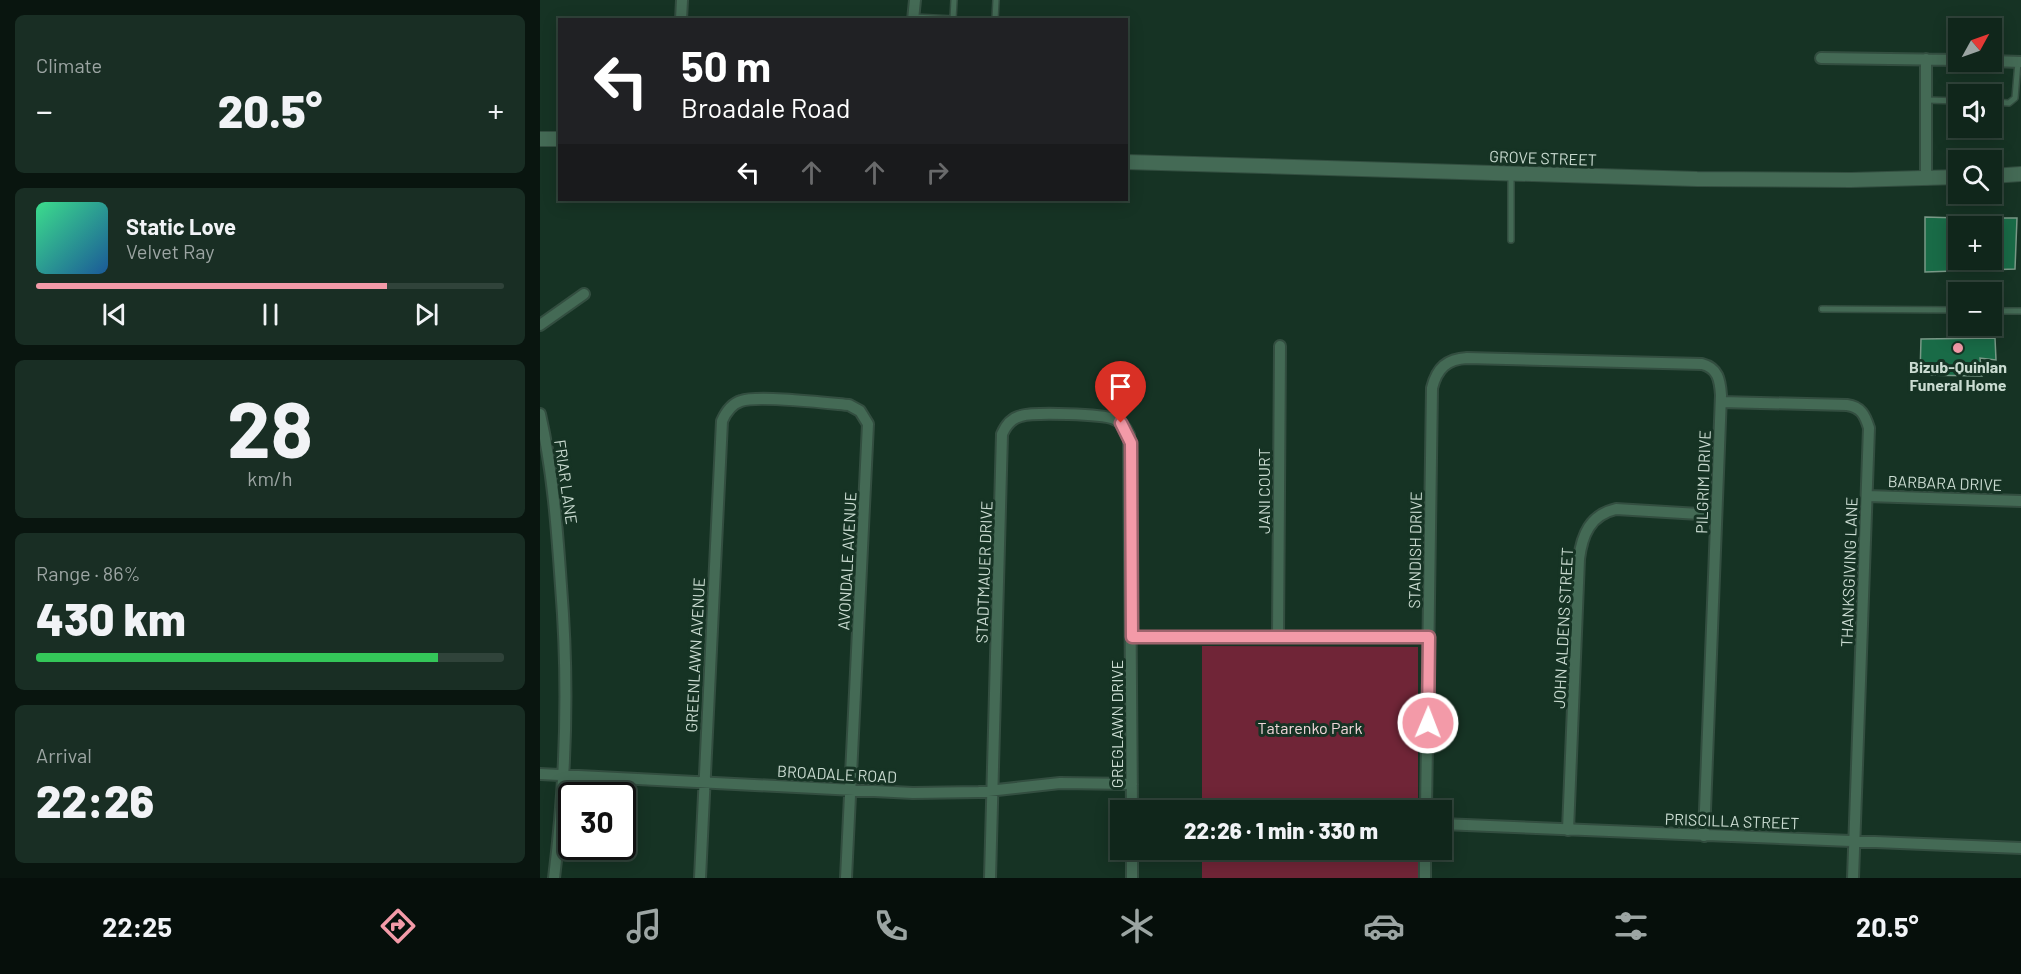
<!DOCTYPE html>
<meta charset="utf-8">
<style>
:root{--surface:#10261b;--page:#192e24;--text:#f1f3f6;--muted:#9ca5a3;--line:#30433a;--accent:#f39aa8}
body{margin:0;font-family:Barlow,sans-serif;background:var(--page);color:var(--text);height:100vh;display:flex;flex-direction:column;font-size:22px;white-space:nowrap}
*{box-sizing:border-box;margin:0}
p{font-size:20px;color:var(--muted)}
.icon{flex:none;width:33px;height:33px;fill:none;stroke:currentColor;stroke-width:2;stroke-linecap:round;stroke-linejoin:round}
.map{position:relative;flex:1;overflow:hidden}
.details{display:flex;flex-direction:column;gap:15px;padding:15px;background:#09150f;width:540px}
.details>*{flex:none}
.guide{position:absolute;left:18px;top:18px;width:570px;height:183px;border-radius:0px;box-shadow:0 3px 15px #0003,0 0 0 2px var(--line);background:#202124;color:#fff;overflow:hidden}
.needle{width:39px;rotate:50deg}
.buttons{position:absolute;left:1408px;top:18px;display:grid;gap:12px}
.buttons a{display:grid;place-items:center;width:54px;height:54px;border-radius:0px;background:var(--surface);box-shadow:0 3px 15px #0003,0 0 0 2px var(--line);font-size:30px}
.speed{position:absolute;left:18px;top:782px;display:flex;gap:12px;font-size:30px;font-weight:700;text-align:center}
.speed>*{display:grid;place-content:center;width:78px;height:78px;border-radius:50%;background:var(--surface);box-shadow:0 3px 15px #0003,0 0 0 2px var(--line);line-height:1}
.speed .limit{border:3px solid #111;border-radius:9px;background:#fff;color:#111}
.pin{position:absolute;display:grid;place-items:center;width:51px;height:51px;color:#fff;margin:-62px -26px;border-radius:50% 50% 50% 0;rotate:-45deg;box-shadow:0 0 6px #0007}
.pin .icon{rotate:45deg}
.me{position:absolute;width:66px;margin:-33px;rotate:1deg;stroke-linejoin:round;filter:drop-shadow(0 0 4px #0008)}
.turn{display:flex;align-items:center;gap:21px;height:126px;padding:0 24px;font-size:27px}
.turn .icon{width:78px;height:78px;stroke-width:2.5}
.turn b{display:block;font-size:42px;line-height:51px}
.lanes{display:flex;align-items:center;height:57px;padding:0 24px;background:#0003;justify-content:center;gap:30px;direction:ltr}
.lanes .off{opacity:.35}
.big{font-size:45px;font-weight:800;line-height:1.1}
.details .widget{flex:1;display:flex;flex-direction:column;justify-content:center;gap:9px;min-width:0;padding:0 21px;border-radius:9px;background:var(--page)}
.details .dial{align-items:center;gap:0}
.dial b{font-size:78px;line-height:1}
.song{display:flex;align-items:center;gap:18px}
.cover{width:72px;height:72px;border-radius:9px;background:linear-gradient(135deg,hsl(150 70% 55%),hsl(210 70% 35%))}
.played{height:6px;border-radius:3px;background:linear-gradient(90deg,var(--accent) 75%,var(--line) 75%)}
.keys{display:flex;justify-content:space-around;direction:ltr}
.heat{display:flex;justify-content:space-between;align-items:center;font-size:33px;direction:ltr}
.charge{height:9px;border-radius:4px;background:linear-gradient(90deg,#34c759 86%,var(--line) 0)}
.trip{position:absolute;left:570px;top:800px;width:342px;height:60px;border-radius:0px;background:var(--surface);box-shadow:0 3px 15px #0003,0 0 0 2px var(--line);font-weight:800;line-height:60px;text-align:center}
.tab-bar{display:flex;height:96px;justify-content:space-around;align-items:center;background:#060f0b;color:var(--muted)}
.tab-bar .icon{width:42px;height:42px}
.tab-bar .selected{color:var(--accent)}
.tab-bar b{font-size:27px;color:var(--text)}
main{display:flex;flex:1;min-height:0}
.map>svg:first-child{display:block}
.green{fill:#702537}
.building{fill:#196b47;stroke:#799987;stroke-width:1.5}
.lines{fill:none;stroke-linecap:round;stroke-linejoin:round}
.service-casing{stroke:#334e40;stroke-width:8}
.minor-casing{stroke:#334e40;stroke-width:14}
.tertiary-casing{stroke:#334e40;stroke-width:16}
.service{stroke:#446a55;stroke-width:5}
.minor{stroke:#446a55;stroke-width:10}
.tertiary{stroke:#446a55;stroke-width:14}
.route-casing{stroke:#9e646d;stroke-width:15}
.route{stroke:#f39aa8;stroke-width:10}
.poi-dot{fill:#f39aa8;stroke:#163324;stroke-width:2}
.labels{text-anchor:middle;stroke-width:6;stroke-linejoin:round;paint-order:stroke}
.street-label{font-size:16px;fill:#cadbd1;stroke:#163324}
.poi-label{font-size:16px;font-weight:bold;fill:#cadbd1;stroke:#163324}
.park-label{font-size:16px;fill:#f0d6d9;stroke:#163324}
</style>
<main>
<section class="details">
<div class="widget"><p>Climate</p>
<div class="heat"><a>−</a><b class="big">20.5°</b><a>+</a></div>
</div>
<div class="widget">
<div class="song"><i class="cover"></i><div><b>Static Love</b><p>Velvet Ray</p></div></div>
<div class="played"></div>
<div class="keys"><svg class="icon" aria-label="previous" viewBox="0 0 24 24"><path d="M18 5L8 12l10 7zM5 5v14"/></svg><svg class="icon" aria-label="pause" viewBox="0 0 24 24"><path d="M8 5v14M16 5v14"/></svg><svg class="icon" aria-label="next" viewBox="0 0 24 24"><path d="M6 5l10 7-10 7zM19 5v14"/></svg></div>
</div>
<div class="widget dial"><b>28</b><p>km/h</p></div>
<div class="widget"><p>Range · 86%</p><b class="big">430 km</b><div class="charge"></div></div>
<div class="widget"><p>Arrival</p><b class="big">22:26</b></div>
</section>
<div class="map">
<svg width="1481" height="878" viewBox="0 0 1481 878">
<rect width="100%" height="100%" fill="#163324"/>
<path class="green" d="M 662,646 L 878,647 L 878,810 L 662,810 Z
M 662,849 L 878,849 L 878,878 L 662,878 Z"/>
<path class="building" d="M 1385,217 L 1419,218 L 1419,260 L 1452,260 L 1452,218 L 1477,218 L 1475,269 L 1385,272 Z
M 1455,338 L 1456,360 L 1440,358 L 1442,376 L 1380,375 L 1381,339 Z"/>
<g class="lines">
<g class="service-casing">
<path id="service" d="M 374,17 L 413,19 L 414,0
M 455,20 L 456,0
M 1387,100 L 1419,101
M 1452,102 L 1469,103 L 1475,98 L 1478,62
M 971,240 L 971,175
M 1282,309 L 1419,310
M 1452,311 L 1481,311"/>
</g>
<g class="minor-casing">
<path id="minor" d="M 141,20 L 142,0
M 373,20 L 375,0
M 1281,58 L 1419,60
M 1452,61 L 1481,62
M 1386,179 L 1386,59
M 0,325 L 44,294
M 1181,402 L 1307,405 C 1321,407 1325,415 1329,428 L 1313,878
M 0,414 C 13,471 17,528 21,586 C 29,684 26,781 14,878
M 1327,496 L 1481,501
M 592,637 L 889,637
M 738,637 L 740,346
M 0,774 L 373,793 L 439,792 L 520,783 L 592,784
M 886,810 L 892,388 C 897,368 907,359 927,358 L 1162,364 C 1178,368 1180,380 1181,395 L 1164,836
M 902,824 L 1481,848
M 1028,830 L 1039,559 C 1042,535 1050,515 1076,509 L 1176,515
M 592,849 L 592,878
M 160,878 L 182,421 C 186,412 191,404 201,401 C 217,395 287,403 309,405 L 320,411 L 328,424 L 306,878
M 450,878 L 462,434 C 466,425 472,418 481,416 C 494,412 562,414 574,419 C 582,422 586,428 589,435 L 592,810
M 885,878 L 885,849"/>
</g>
<g class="tertiary-casing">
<path id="tertiary" d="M 0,139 L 20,139
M 586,162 L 1157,179 L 1311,180 L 1419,177
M 1452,176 L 1481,174"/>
</g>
<use href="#service" class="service"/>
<use href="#minor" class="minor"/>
<use href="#tertiary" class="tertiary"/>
</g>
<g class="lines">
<g class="route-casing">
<path id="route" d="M 581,423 L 591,443 L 592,637 L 889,637 L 888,723"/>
</g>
<use href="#route" class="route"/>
</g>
<circle class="poi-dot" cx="1418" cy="348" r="6"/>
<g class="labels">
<g class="street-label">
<text transform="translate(1003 158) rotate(2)" y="6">GROVE STREET</text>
<text transform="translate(26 482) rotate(82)" y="6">FRIAR LANE</text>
<text transform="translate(1163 482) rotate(-88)" y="6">PILGRIM DRIVE</text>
<text transform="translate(1405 483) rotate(2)" y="6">BARBARA DRIVE</text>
<text transform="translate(724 491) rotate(-90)" y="6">JANI COURT</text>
<text transform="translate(875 550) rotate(-89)" y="6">STANDISH DRIVE</text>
<text transform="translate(307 561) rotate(-87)" y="6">AVONDALE AVENUE</text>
<text transform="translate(444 572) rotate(-88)" y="6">STADTMAUER DRIVE</text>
<text transform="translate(1309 572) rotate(-88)" y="6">THANKSGIVING LANE</text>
<text transform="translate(1023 628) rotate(-87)" y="6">JOHN ALDENS STREET</text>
<text transform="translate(155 655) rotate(-87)" y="6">GREENLAWN AVENUE</text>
<text transform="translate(577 724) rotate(-90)" y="6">GREGLAWN DRIVE</text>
<text transform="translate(297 774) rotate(3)" y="6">BROADALE ROAD</text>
<text transform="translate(1192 821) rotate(2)" y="6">PRISCILLA STREET</text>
</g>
<g class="poi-label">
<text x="1418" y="373">Bizub-Quinlan<tspan x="1418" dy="18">Funeral Home</tspan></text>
</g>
<g class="park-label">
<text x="770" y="734">Tatarenko Park</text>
</g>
</g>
</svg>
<div class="buttons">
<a><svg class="needle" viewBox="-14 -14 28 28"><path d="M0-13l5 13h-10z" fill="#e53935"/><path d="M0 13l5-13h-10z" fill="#9ca5a3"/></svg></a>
<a><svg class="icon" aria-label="sound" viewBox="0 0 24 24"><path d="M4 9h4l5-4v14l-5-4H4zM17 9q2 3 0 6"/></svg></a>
<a><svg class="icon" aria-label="search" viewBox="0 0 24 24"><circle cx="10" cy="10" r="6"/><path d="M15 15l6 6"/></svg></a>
<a>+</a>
<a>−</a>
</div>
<div class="speed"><div class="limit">30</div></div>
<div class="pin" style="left:581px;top:423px;background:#d93025"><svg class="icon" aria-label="arrive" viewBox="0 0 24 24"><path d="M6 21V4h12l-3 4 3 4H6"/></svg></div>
<svg class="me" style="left:888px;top:723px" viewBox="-20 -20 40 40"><circle r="17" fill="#f39aa8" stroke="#fff" stroke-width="3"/><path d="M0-11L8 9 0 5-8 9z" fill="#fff"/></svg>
<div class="trip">22:26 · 1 min · 330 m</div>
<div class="guide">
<div class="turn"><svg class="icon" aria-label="left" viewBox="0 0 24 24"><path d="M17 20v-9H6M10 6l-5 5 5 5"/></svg><div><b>50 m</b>Broadale Road</div></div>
<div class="lanes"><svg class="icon" aria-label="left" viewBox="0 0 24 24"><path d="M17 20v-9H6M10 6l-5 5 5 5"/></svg><svg class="icon off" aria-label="ahead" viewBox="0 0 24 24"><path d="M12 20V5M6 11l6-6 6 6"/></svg><svg class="icon off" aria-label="ahead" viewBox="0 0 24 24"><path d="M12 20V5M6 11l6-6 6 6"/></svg><svg class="icon off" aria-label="right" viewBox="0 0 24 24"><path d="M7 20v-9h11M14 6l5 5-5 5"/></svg></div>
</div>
</div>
</main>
<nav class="tab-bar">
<b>22:25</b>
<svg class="icon selected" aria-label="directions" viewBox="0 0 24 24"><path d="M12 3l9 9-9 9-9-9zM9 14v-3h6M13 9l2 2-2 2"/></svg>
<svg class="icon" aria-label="music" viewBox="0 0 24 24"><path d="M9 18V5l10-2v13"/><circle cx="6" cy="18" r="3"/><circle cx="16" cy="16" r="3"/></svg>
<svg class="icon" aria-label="phone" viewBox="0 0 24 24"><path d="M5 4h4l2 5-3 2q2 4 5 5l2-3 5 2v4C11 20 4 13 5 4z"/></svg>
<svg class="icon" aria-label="climate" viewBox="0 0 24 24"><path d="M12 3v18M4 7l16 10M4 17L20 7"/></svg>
<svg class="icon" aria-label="car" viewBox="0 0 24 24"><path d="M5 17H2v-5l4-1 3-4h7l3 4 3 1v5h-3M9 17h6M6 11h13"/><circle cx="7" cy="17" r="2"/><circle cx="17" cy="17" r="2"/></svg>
<svg class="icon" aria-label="filters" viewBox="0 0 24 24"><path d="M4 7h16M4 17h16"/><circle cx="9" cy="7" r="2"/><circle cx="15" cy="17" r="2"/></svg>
<b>20.5°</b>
</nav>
